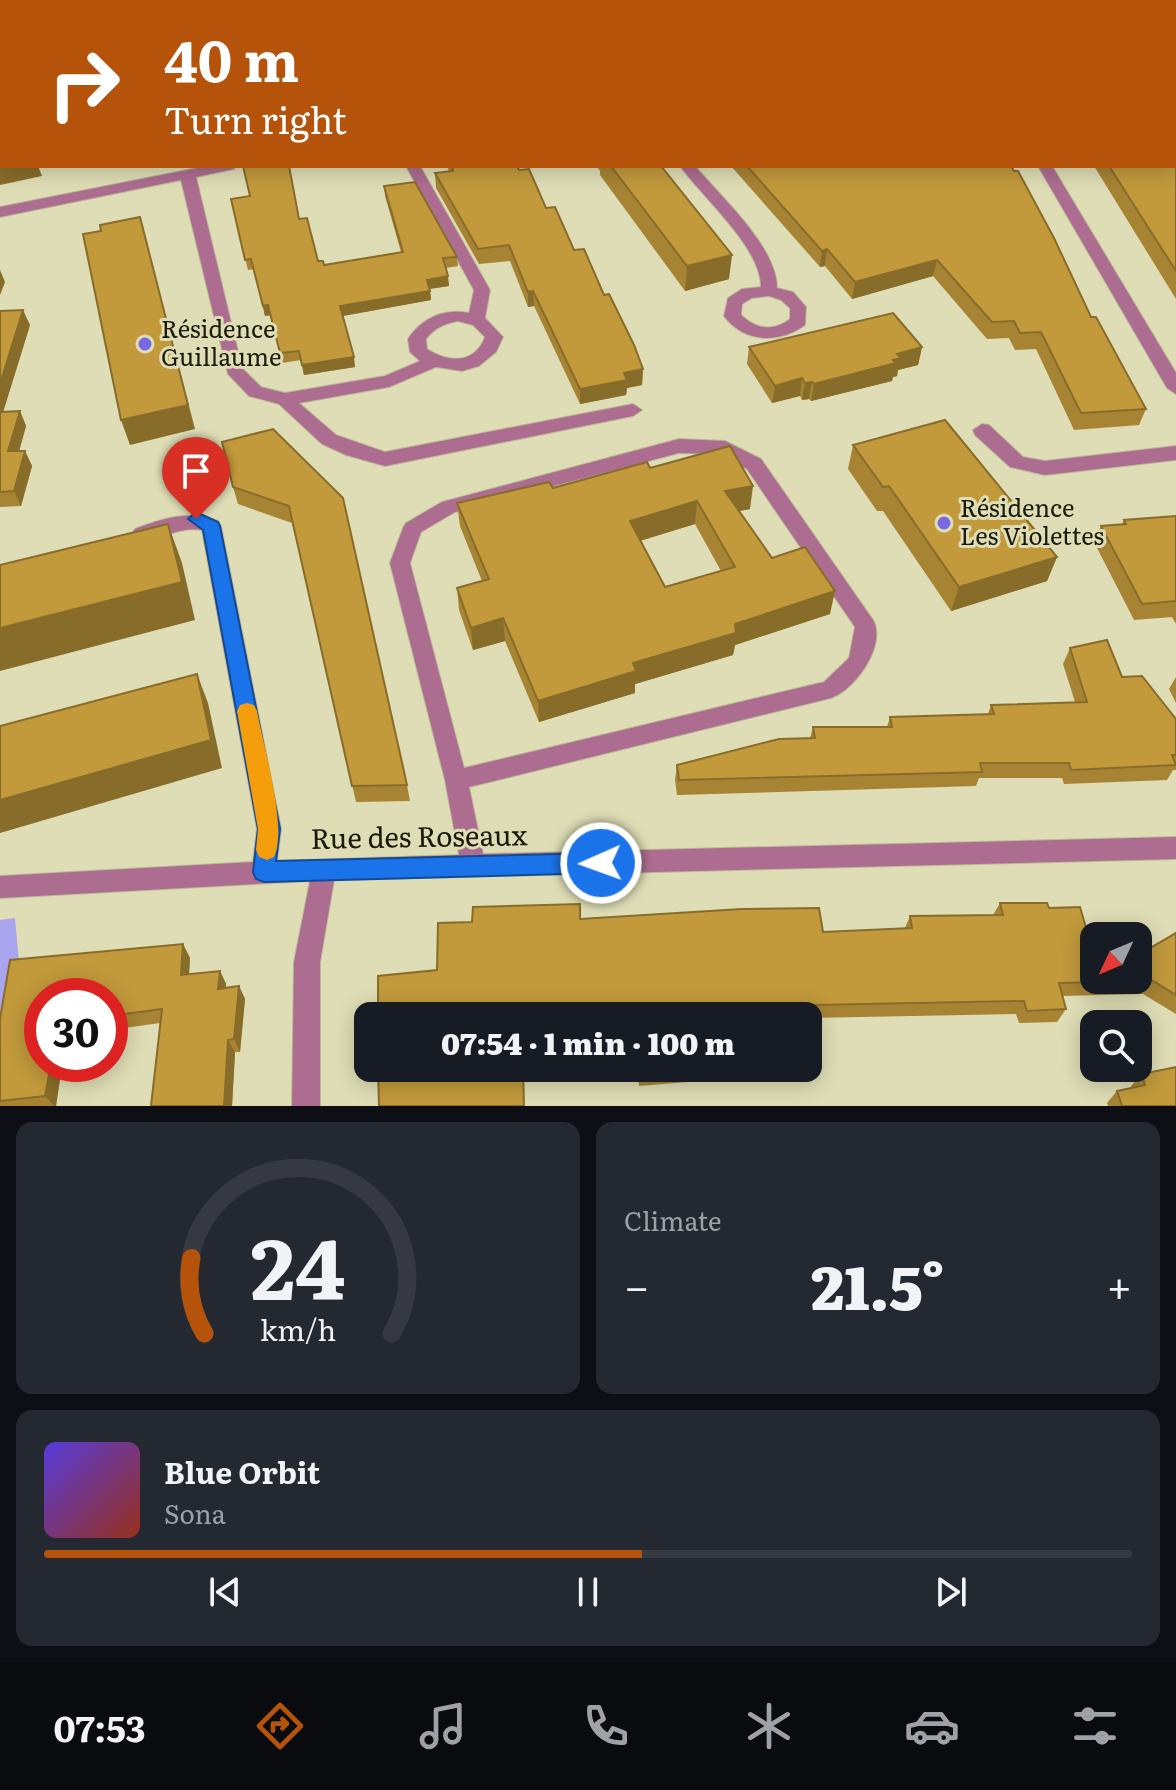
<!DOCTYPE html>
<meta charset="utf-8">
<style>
:root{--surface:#171b24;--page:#242831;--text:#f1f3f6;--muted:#9ea1a6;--line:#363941;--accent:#b45309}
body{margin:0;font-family:Literata,serif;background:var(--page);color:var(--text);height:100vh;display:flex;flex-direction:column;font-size:30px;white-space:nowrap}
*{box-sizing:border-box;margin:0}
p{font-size:26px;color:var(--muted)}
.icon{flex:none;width:44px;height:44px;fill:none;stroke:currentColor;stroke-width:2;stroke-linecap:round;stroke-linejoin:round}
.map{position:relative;height:1106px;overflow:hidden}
.details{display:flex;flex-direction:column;gap:16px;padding:16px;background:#0d0f14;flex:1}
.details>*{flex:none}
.guide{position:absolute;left:0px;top:0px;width:1176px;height:168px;box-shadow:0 4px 20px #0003;background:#b45309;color:#fff;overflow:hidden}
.needle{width:52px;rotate:226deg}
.controls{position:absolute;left:1080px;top:922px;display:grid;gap:16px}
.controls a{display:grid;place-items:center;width:72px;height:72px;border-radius:16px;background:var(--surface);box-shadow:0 4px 20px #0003;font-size:40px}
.speed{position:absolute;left:24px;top:978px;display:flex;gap:16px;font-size:40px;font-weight:700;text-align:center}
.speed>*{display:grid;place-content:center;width:104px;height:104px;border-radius:50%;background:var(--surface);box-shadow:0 4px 20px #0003;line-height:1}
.speed .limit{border:12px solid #d22;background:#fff;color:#111}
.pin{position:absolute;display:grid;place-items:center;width:68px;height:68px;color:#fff;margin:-82px -34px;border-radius:50% 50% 50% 0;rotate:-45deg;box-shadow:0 0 8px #0007}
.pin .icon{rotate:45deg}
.me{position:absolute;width:88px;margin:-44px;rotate:268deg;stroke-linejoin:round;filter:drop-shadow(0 0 6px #0008)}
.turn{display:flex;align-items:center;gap:28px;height:168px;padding:0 32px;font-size:36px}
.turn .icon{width:104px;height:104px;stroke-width:2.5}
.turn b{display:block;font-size:56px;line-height:68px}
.big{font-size:60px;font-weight:800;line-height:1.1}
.details .tile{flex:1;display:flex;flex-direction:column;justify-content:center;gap:12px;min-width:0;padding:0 28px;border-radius:16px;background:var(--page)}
.details .dial{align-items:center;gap:0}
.dial svg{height:208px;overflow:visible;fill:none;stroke:var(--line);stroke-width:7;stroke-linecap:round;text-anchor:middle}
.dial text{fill:var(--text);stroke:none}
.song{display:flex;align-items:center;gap:24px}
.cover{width:96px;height:96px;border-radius:12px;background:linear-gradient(135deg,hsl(250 70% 55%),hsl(10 70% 35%))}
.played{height:8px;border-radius:4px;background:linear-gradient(90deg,var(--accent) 55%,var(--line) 55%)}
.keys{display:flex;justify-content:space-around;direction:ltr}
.heat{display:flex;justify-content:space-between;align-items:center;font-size:44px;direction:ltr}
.details .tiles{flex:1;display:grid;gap:16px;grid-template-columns:1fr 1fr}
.tile:last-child{grid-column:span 2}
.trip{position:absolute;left:354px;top:1002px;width:468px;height:80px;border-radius:16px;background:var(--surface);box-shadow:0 4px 20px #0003;font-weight:800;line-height:80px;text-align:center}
.dock{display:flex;height:128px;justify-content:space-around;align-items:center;background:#090b0e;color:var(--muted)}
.dock .icon{width:56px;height:56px}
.dock .on{color:var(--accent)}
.dock b{font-size:36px;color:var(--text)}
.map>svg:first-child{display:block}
.green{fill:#a9a6ef}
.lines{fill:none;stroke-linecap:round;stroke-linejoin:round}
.minor-casing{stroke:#bbba96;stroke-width:2}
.minor{fill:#ad6d91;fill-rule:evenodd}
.wall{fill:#a78434;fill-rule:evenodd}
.shaded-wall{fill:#886c2a}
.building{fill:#c29a3c;stroke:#886c2a;stroke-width:2;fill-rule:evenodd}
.route{fill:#1a73e8;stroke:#114b97;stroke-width:2}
.slow{fill:#f59e0b}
.poi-dot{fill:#7868e3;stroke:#deddb5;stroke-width:3}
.labels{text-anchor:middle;stroke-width:6;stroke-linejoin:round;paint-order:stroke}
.poi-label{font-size:24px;fill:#1a190b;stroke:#deddb5;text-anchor:start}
.near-street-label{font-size:28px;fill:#1a190b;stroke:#deddb5}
</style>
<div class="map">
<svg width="1176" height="1106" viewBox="0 0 1176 1106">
<rect width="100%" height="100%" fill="#deddb5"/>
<path class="green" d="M 15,918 L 20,973 L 0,1085 L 0,920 Z"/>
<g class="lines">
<g class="minor-casing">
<path id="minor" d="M 207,0 L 219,0 L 220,2 L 208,2 Z
M 762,0 L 776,0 L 777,2 L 763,2 Z
M 207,166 L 236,166 L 234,169 L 196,177 L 242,368 L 261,387 L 285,393 L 385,376 L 420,361 L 410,352 L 408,339 C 422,318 444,308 469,313 L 474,290 L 406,166 L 420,166 L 490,290 L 485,318 L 503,337 L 496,352 L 479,366 L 462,371 L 436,367 L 389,387 L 299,403 L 336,435 L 385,452 L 633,404 L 642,410 L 633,416 L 385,466 L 346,455 L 322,444 L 279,404 L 249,396 L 228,374 L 181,180 L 0,217 L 0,207 ZM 458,321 L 473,325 L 485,337 C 475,364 449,363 427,349 L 426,339 C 434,328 444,324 458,321 Z
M 680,166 L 695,166 C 721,197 777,247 777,288 L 793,292 L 806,307 L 805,325 C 779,344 744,343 724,316 L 728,298 L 742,289 L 761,287 C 761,247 703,198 680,166 ZM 769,296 L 781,300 L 790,308 L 790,319 C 773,332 756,329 741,315 L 742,304 L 752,298 Z
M 1038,166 L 1052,166 L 1176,373 L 1176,394 L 1167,388 Z
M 982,424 L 989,425 L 1023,457 L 1045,461 L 1176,446 L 1176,460 L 1045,475 L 1010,467 L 975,435 L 973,430 Z
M 679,439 L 725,441 L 761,459 L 873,620 C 887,645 855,690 831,698 L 469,787 L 483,854 L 1176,837 L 1176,859 L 334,880 L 320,962 L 320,1106 L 292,1106 L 294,962 L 310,881 L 0,898 L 0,876 L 253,862 L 257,829 L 202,530 C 177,525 154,545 135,539 L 132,534 L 135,529 C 164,518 188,510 218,521 L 221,526 L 281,829 L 277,861 L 459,855 L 445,780 L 390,563 L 403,528 L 406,523 L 442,502 ZM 679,453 L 722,454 L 747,469 L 855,627 L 849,658 L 824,682 L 464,768 L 410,563 L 421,532 L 455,512 Z"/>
</g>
<use href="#minor" class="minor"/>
</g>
<path class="wall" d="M 1174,27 L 1176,28 L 1176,116 L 1174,117 Z
M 1176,144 L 1176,299 L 1094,166 L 1174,166 Z
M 447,166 L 517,166 L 604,295 L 643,369 L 642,385 L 627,388 L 626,395 L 580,404 L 534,306 L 528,307 L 510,261 L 479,264 L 436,188 L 435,173 L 449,171 Z
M 597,166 L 661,166 L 729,279 L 685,291 L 600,175 L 600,171 Z
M 731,166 L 1011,166 L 1091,317 L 1146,409 L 1139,425 L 1074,430 L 1036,349 L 1015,350 L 1009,338 L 987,339 L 933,276 L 852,299 L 825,266 L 820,267 Z
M 384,186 L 457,257 L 458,266 L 446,268 L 449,286 L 430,289 L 431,300 L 343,316 L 355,367 L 304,375 L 301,360 L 282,363 L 271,315 L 265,316 L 254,269 L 248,270 L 231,199 L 299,219 L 318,261 L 324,265 L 401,252 L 385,196 Z
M 0,311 L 30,325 L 3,412 L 20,411 L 26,426 L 19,451 L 25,451 L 32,466 L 21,506 L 0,507 Z
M 749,347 L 922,347 L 918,365 L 898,370 L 897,376 L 893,377 L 892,381 L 811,401 L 809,399 L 802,400 L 800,396 L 772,403 L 747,364 Z
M 273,429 L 407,785 L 410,801 L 356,802 L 292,523 L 238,504 L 233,487 Z
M 853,445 L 1057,557 L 1047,581 L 951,611 L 883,511 L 877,511 L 848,469 Z
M 650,468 L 750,509 L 739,511 L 772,558 L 830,614 L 735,645 L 733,655 L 635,684 L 635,693 L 539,722 L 505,641 L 473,650 L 459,610 L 457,588 L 482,581 L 460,526 L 457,503 L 553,488 ZM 695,524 L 721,571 L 665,587 L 640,541 Z
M 1176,516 L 1176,624 L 1172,617 L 1134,620 L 1094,542 L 1101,526 L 1122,524 L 1124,520 Z
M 1070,648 L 1122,677 L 1176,719 L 1176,770 L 1173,770 L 1167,780 L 1064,784 L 1062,778 L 979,778 L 976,786 L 677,795 L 675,780 L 677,765 L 810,738 L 813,727 L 887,727 L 890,717 L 988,714 L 991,705 L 1075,702 L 1063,664 Z
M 1176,677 L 1176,703 L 1169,689 Z
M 1000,903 L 1049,908 L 1094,980 L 1138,980 L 1176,933 L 1176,1014 L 1143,994 L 1062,996 L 1066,1009 L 1057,1022 L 1019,1023 L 1016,1014 L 808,1018 L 808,1016 L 378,1016 L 437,970 L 472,922 L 580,919 L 823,932 L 905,928 L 910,916 L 993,915 Z
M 183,944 L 190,958 L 189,974 L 220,971 L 226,984 L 226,988 L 239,986 L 245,999 L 240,1052 L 235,1052 L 232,1106 L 151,1106 L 160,1023 L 110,1030 L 110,996 L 42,996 L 42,1064 L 68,1064 L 67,1072 L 61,1072 L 56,1106 L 0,1106 L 0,1019 L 10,960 Z
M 378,1068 L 615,1068 L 524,1075 Z
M 637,1068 L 713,1068 L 711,1080 L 639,1086 Z
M 1142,1074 L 1176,1106 L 1108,1106 L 1107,1103 L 1117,1091 L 1131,1088 L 1131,1086 Z"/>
<path class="shaded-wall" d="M 4,166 L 38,166 L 42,176 L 0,185 L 0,167 Z
M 140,217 L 195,429 L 130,445 L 121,420 Z
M 827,249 L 825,266 L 820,267 L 822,251 Z
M 732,255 L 729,279 L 685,291 L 687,266 Z
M 937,260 L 933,276 L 852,299 L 855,282 Z
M 0,270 L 5,282 L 0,295 Z
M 448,276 L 449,286 L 428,289 L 427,280 Z
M 430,291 L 431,300 L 342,316 L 340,306 Z
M 533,291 L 534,306 L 528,307 L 528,292 Z
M 268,305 L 271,315 L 265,316 L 263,306 Z
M 23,310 L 30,325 L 0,422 L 0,384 Z
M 922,347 L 918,365 L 898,370 L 897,376 L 893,377 L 892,381 L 811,401 L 814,384 L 897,354 Z
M 354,357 L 355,367 L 304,375 L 302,365 Z
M 643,369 L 642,385 L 627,388 L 626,395 L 580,404 L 580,389 L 624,373 Z
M 802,378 L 800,396 L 772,403 L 775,386 Z
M 812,382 L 809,399 L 802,400 L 805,383 Z
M 20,411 L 26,426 L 15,466 L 8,451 Z
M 25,451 L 32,466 L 21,506 L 14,491 Z
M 753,486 L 750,509 L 723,514 L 725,491 Z
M 697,501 L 695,524 L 629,544 L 630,521 Z
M 168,524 L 182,563 L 195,620 L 0,671 L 0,628 Z
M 1057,557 L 1047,581 L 951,611 L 959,587 Z
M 835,591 L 830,614 L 735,645 L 733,655 L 635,684 L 635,693 L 539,722 L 538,701 L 735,624 Z
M 503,618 L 505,641 L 473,650 L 471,628 Z
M 197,674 L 208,703 L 222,768 L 0,833 L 0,800 Z
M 183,944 L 190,958 L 188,988 L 181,975 Z
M 220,971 L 226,984 L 224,1002 L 218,989 Z
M 239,986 L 245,999 L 240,1052 L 234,1039 Z
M 228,1040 L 235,1052 L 232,1106 L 224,1106 Z
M 51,1064 L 55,1064 L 61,1072 L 56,1106 L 54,1106 L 45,1096 Z
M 61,1064 L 68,1064 L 67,1072 Z"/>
<path class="building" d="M 899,0 L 1120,0 L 1124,2 L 878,2 Z
M 1174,27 L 1176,28 L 1176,101 L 1174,101 Z
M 0,130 L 2,130 L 2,166 L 4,166 L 0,167 Z
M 1174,141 L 1176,144 L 1176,271 L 1109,166 L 1174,166 Z
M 243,166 L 289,166 L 299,219 L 307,218 L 318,261 L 323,261 L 324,265 L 403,252 L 384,186 L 415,182 L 457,257 L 443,258 L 448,276 L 427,280 L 430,291 L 340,306 L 354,357 L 302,365 L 299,351 L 280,353 L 268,305 L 263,306 L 251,259 L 245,260 L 231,199 L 250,196 Z
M 452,166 L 517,166 L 519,170 L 529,169 L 546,208 L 555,207 L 574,250 L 584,249 L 604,295 L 609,294 L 634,345 L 643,369 L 624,373 L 627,380 L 580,389 L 533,291 L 528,292 L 509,245 L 478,249 L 435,173 L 453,171 Z
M 611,166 L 661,166 L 732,255 L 687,266 Z
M 747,166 L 1011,166 L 1014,171 L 1018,171 L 1054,238 L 1091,317 L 1096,317 L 1146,409 L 1081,413 L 1041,332 L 1020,333 L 1014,321 L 992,322 L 937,260 L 855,282 L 827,249 L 822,251 Z
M 140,217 L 188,405 L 121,420 L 83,234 L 101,231 L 100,225 Z
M 23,310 L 0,384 L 0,311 Z
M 893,313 L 922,347 L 897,354 L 901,358 L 893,360 L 896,363 L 814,384 L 812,382 L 805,383 L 802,378 L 775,386 L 749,347 Z
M 20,411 L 8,451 L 25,451 L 14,491 L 0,492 L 0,412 Z
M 945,420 L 1057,557 L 959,587 L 889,486 L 883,487 L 853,445 Z
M 273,429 L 343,498 L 407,785 L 352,786 L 289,506 L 233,487 L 222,442 Z
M 730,446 L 753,486 L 725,491 L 772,558 L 805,547 L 835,591 L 735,624 L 736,633 L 633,663 L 636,671 L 538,701 L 503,618 L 471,628 L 457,588 L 489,579 L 457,503 L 549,482 L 553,488 L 647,462 L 650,468 ZM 697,501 L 735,567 L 665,587 L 630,521 Z
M 1176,516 L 1176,601 L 1142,604 L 1101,526 L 1126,524 L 1124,520 Z
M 168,524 L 182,582 L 0,628 L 0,565 Z
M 1107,640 L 1122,677 L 1142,676 L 1176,719 L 1176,755 L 1172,755 L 1176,765 L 1071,770 L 1069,763 L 980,763 L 982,772 L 679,780 L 677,765 L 779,739 L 815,738 L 813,727 L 892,727 L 890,717 L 994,714 L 991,705 L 1087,702 L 1070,648 Z
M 197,674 L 211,740 L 0,800 L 0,726 Z
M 1000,903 L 1047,903 L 1049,908 L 1080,907 L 1094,955 L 1094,980 L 1138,980 L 1138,955 L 1176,933 L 1176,995 L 1153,981 L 1059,983 L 1066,1009 L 1027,1011 L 1024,1001 L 705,1007 L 706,1016 L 378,1016 L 378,976 L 437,970 L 438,923 L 472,922 L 473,907 L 580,904 L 580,919 L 742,909 L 819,908 L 823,932 L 912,928 L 910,916 L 1003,915 Z
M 183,944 L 181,975 L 220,971 L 218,989 L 239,986 L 234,1039 L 228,1040 L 224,1106 L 151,1106 L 162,1009 L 110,1016 L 110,996 L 42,996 L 42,1064 L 51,1064 L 45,1096 L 0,1101 L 0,1019 L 10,960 Z
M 1176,1067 L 1176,1106 L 1122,1106 L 1117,1091 L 1145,1085 L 1142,1074 Z
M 378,1068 L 523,1068 L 524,1106 L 379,1106 Z
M 639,1068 L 713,1068 L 713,1069 L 640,1074 Z"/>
<path class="route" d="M 196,512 L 218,522 L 220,526 L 280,829 L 276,861 L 601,853 L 608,856 L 612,863 L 608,870 L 601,873 L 264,882 L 256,879 L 253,872 L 258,829 L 203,530 L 188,519 Z"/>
<path class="slow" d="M 247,703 L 254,705 L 257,711 C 263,745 288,828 274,857 L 267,860 L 259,857 L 256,850 L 258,829 L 237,711 L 240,705 Z"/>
<g class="poi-dot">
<circle cx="145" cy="344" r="8"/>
<circle cx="944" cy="523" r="8"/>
</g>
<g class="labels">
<g class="poi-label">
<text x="161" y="338">Résidence<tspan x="161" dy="28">Guillaume</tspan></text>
<text x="960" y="517">Résidence<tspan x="960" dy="28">Les Violettes</tspan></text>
</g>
<g class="near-street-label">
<text transform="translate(419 837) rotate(-1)" y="10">Rue des Roseaux</text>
</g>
</g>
</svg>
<div class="controls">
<a><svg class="needle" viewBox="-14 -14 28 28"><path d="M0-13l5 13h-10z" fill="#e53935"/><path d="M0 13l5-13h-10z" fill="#9ea1a6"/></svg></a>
<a><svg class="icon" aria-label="search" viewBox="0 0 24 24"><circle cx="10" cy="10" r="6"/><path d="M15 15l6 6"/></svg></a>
</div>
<div class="speed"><div class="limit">30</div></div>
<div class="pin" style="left:196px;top:519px;background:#d93025"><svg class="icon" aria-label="arrive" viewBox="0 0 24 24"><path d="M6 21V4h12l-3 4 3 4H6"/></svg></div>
<svg class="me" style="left:601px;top:863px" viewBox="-20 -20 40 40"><circle r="17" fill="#1a73e8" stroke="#fff" stroke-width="3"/><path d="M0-11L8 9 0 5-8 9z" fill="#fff"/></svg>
<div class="trip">07:54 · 1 min · 100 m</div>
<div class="guide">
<div class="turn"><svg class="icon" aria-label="right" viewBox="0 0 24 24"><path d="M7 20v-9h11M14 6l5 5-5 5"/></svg><div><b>40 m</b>Turn right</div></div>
</div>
</div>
<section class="details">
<div class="tiles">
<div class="tile dial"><svg viewBox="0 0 100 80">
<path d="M14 69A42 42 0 1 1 86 69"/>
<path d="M14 69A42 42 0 0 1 9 40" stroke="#b45309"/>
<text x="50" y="56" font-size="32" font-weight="700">24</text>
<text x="50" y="72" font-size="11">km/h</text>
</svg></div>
<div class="tile"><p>Climate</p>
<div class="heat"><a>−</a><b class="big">21.5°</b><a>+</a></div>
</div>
<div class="tile">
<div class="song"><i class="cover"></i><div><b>Blue Orbit</b><p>Sona</p></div></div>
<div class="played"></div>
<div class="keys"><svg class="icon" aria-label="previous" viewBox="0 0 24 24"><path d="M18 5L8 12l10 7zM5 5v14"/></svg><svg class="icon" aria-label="pause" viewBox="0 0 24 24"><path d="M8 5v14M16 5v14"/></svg><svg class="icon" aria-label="next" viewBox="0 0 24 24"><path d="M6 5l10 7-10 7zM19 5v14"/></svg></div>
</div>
</div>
</section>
<nav class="dock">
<b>07:53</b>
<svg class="icon on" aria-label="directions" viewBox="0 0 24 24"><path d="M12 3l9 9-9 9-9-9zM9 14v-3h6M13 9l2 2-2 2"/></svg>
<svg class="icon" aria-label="music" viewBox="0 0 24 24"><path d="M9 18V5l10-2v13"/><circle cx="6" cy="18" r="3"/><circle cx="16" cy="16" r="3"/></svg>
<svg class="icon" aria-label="phone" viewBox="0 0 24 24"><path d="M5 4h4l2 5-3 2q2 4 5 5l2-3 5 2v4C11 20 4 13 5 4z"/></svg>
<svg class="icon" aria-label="climate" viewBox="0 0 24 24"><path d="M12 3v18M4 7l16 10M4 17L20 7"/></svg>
<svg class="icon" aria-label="car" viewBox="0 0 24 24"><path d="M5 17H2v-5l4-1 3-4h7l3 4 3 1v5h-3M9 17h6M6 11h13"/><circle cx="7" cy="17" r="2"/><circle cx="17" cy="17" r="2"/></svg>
<svg class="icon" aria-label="filters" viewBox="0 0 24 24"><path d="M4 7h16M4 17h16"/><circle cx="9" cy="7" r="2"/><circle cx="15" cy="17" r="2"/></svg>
</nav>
